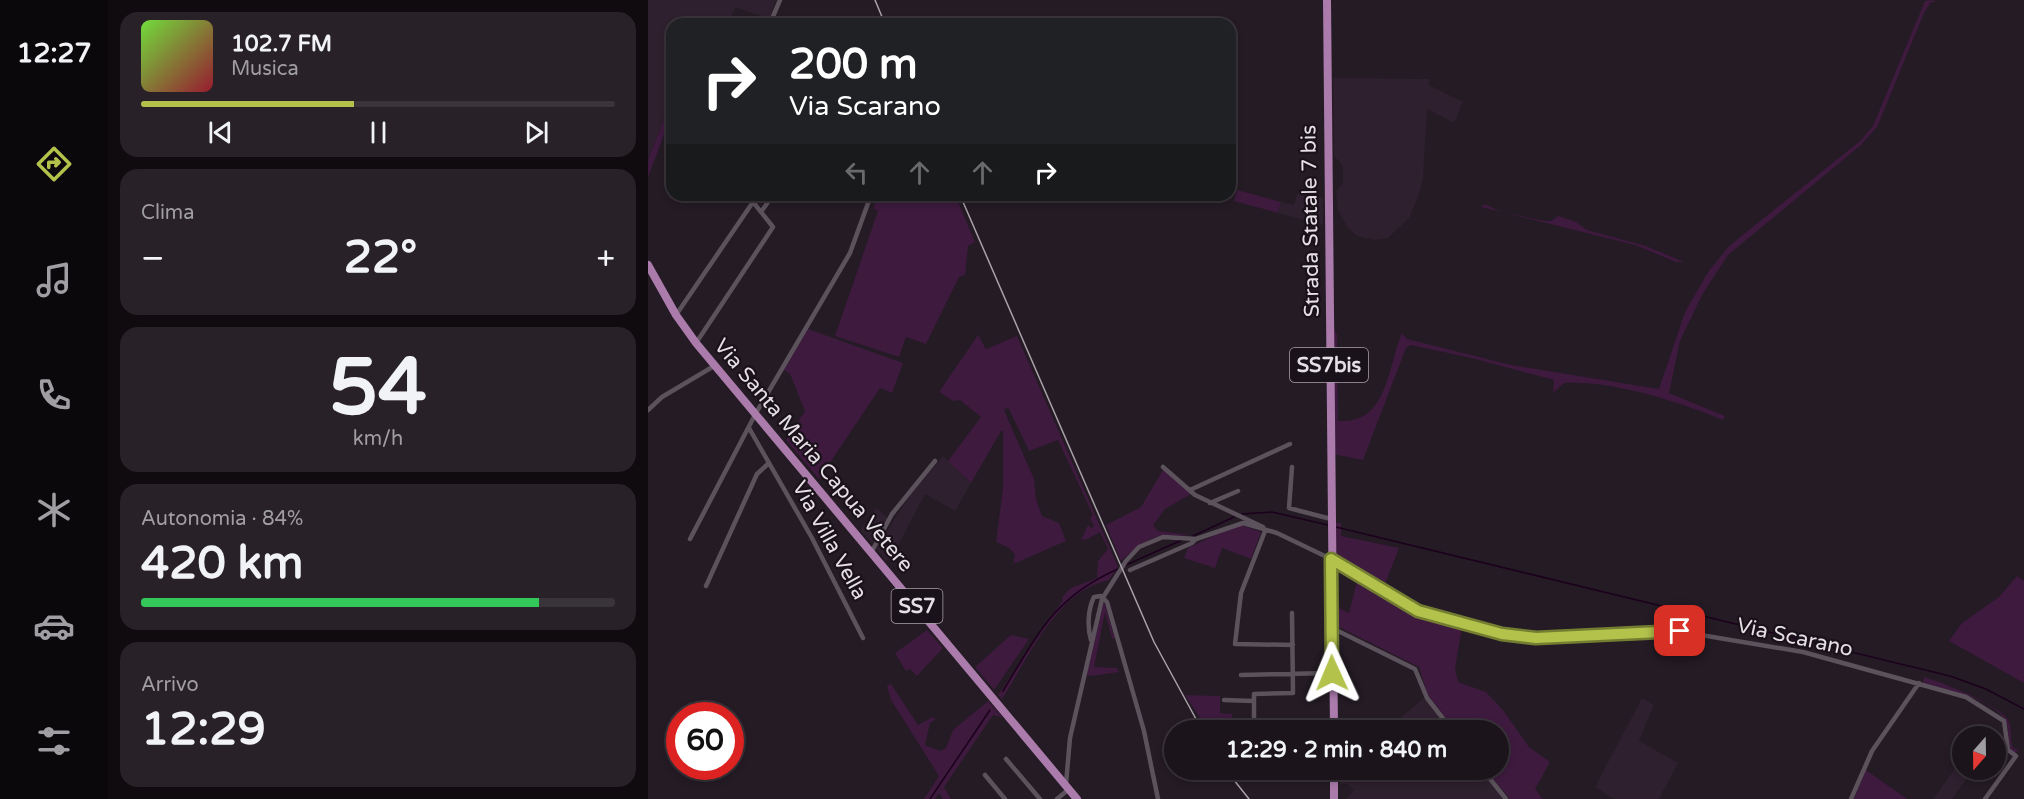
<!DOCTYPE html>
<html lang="it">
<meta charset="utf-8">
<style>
:root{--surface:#1b141b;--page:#282128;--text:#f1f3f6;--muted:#a09ea3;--line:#39333a;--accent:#b3c24b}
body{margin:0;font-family:"Varela Round",sans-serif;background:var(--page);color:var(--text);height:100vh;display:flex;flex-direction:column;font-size:22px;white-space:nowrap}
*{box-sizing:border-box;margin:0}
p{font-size:20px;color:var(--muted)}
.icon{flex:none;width:33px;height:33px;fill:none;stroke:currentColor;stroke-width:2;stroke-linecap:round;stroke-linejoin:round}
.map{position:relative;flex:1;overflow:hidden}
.details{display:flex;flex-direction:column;gap:12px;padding:12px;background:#0f0b0f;width:540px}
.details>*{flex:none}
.guide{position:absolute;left:18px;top:18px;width:570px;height:183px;border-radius:18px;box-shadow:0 3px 9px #0003,0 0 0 2px var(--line);background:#202124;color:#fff;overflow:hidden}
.needle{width:39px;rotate:200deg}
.controls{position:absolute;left:1304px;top:726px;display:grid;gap:12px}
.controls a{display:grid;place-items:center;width:54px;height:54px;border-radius:50%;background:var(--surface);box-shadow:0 3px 9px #0003,0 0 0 2px var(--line);font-size:30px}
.speed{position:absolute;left:18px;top:702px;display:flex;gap:12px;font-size:30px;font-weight:700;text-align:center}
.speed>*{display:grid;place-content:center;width:78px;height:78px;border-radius:50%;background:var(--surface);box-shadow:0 3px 9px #0003,0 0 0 2px var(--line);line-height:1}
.speed .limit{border:9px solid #d22;background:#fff;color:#111}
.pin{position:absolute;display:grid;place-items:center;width:51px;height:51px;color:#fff;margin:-26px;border-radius:12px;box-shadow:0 3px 9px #0006}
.me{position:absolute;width:66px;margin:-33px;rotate:359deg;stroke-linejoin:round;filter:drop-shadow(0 0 4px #0008)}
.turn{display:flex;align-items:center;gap:21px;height:126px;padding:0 24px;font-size:27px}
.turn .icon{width:78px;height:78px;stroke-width:2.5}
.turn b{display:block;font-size:42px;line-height:51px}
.lanes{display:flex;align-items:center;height:57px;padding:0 24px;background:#0003;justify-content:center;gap:30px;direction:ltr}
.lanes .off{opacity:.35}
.big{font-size:45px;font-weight:700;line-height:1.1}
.details .tile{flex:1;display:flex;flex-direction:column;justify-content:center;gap:9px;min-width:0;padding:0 21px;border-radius:18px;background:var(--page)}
.details .dial{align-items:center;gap:0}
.dial b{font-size:78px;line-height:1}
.song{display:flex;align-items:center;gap:18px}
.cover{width:72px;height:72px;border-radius:9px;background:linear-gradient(135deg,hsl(100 70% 55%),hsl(350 70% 35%))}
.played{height:6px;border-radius:3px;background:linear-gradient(90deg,var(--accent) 45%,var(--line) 45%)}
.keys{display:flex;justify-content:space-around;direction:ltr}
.heat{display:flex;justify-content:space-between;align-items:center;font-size:33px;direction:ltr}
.charge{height:9px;border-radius:4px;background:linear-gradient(90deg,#34c759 84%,var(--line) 0)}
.trip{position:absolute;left:516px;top:720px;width:345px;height:60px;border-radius:30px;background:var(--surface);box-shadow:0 3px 9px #0003,0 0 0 2px var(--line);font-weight:700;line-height:60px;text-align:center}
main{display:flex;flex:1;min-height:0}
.menu{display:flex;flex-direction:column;width:108px;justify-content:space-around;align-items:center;background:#0b080b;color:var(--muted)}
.menu .icon{width:42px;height:42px}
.menu .active{color:var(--accent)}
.menu b{font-size:27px;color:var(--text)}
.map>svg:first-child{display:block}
.built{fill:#2e202e}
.green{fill:#3d1a3e}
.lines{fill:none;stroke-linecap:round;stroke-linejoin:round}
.stream{stroke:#1c001d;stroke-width:1.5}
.street{stroke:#5c525c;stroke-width:4.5}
.primary{stroke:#aa7bab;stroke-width:8}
.rail{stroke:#a9a3a9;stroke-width:1.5}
.route-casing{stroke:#747e31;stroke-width:15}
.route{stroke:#b3c24b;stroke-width:10}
.labels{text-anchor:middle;stroke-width:4.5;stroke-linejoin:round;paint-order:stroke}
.shield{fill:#1a121a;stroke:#a9a2a9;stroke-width:1.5}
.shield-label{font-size:20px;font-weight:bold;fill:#e6e0e6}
.street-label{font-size:21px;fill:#e6e0e6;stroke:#1a121a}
</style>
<main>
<nav class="menu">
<b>12:27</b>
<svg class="icon active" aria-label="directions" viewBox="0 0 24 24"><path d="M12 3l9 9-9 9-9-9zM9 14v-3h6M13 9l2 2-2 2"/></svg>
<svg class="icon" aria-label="music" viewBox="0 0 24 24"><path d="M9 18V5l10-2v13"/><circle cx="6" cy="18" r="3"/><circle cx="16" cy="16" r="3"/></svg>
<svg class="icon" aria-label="phone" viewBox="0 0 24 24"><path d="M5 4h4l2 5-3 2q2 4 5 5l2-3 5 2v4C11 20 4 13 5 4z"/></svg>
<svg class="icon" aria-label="climate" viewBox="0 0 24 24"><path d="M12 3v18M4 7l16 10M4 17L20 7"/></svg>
<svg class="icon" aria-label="car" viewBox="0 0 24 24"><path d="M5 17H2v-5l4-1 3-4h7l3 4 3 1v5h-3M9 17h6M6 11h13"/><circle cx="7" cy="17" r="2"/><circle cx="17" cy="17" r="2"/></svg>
<svg class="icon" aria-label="filters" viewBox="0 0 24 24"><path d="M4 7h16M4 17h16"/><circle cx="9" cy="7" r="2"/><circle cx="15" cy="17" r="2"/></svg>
</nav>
<section class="details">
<div class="tile">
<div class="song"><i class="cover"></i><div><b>102.7 FM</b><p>Musica</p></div></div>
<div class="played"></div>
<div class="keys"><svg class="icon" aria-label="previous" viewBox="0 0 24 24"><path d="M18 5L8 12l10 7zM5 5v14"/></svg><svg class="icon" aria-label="pause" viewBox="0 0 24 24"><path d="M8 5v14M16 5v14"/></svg><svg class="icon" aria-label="next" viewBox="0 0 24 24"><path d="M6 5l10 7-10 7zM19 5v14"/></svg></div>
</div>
<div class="tile"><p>Clima</p>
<div class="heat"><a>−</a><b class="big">22°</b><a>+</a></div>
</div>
<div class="tile dial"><b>54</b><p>km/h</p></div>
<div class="tile"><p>Autonomia · 84%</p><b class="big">420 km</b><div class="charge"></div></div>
<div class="tile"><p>Arrivo</p><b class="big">12:29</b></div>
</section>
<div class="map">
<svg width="1376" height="799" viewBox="0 0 1376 799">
<rect width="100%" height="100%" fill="#241b24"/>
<path class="built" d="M 0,0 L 128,0 L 121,19 L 87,7 L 80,24 L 24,24 L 24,99 L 0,160 Z
M 685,78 L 781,79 L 781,85 L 815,102 L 806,123 L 779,109 L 775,179 L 770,197 L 761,218 L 740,238 L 727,240 L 709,236 L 699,227 L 690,210 L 688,191 L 695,183 L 695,166 L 686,156 Z
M 650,192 L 675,198 L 675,225 L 630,213 L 633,202 L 646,205 Z
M 295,456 L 323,483 L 307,511 L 277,494 L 244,557 L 238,561 L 228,548 L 262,495 Z
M 228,508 L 240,518 L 224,544 L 212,530 Z
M 776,698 L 802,730 L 738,730 Z
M 994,698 L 1006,705 L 991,741 L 1030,763 L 1011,799 L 966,799 L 947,787 Z
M 1314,759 L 1314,770 L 1325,770 L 1304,799 L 1285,799 Z
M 693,770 L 833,770 L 856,799 L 698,799 L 706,790 L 699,784 L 692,784 Z"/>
<path class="green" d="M 1284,0 L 1289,2 L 1283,2 L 1276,13 L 1229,127 L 1213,145 L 1080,255 L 1054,295 L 1032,341 L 1021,393 L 1077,416 L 1075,420 C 1028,401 967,381 916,383 L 905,393 L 906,380 L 824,358 L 762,345 L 758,348 L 715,460 L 685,454 L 686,328 L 689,335 L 690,421 C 740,424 739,368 754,333 L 759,339 L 863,365 L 1011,389 L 1037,312 L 1060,272 L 1081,246 L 1212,141 L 1225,126 L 1277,1 Z
M 24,99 L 24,114 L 0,177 L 0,160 Z
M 589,190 L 633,202 L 630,213 L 586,201 Z
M 231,195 L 285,195 L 301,201 L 308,197 L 327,242 L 320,246 L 317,275 L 311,277 L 278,344 L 258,337 L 251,357 L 187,336 L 230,211 L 225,208 Z
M 837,204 L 853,212 L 897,221 L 903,221 L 910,216 L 928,222 L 939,230 L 998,246 L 1036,262 L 1028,262 L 987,245 L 833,207 Z
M 160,329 L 255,363 L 244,393 L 232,388 L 171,479 L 138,440 L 157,411 L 142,374 L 136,370 Z
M 330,335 L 338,349 L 369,336 L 470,567 L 461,580 C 408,591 381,657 354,699 L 350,695 L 415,600 L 414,597 L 423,588 L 449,578 L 450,561 L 460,549 L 452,532 L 440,539 L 433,540 L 440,525 L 444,528 L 446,526 L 442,518 L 445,515 L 410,440 L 381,451 L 360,407 L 356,410 L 386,479 L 388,499 L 394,516 L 411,523 L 418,541 L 365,564 L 367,555 L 361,548 L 348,542 L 355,488 L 355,431 L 353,431 L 323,483 L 300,461 L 333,417 L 312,400 L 305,401 L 291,392 Z
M 515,470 L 535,484 L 543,494 L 517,509 L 505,525 L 510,531 L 542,535 L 505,538 L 491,545 L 473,561 L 458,525 L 493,507 Z
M 686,523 L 693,523 L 693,536 L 751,548 L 735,589 L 717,573 L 687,558 Z
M 590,524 L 613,532 L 603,559 L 574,548 L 567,568 L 536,558 L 540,548 Z
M 1369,576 L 1376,581 L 1376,683 L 1301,641 L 1314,623 L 1351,597 Z
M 710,577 L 773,614 L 814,627 L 807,668 L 810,682 L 838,692 L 855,710 L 881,747 L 902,762 L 887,789 L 895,799 L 862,799 L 838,770 L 850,770 L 850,730 L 808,730 L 779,694 L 771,667 L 689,626 L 689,607 L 701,613 Z
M 456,601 L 467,639 L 464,638 L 457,612 L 446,667 L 469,668 L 471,672 L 443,676 L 438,675 Z
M 279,630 L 295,648 L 269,676 L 262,669 L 258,671 L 247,653 Z
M 363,635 L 381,639 L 346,690 L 327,667 Z
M 1276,677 C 1291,681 1352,705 1360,720 C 1365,728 1361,739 1365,748 L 1370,750 L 1367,753 L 1362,750 C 1359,741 1362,726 1356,718 C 1341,698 1298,689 1275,683 Z
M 243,684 L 270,725 L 285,717 L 288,719 L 282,723 L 277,745 L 292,751 L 298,748 L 305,730 L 340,701 L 355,718 L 345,715 L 296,787 L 303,799 L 295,799 L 291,793 L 287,799 L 276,799 L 291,776 L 243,700 L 239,686 Z
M 537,695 L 572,696 L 572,713 L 584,714 L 584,730 L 560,730 Z
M 1218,770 L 1259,799 L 1206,799 Z"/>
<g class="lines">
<path class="stream" d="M 594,514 L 624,512 L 680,525
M 688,527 L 1302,676 L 1338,689 L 1376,709
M 545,536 L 586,517
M 478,565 L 534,540
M 355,691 C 390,634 406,597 470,569
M 282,799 L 342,710"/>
<path class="street" d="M 129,24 L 123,21 L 132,0
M 113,212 L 125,195
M 28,315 L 105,202 L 125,227 L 48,343
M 0,410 L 14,397 L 66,366
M 101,428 L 164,538 L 215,638
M 515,467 L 547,495 L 615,527
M 644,467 L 641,508 L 683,519
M 542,490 L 642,444
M 562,503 L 590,491
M 617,531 L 593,593 L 587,644 L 645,645
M 42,539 L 108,413 L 202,253 L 223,195
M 224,551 L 244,514 L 287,461
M 482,570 L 544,543 L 548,539 L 595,523 L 629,533 L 683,559 L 770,611 L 853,634 L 888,638 L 1023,630 L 1155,652 L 1318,697 L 1356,721 L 1360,750 L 1368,756 L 1337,799
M 58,586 L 109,474 L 121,463
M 684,628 L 767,669 L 779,698 L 804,730
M 443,640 C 439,627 440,609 446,597 L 453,596 L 459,602 L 496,731 L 510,799
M 593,675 L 684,673
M 576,700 L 606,701
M 606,730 L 606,694 L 645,693 L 644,613
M 358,759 L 392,799
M 835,770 L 858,799
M 337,775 L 357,799
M 418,784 L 422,738 L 454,599 L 478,561 L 491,547 L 515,537 L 548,539
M 409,799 L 421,789
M 1203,799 L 1224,751 L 1271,683"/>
<path class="primary" d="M 679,0 L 686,730
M 0,265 L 28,315 L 48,343 L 429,799
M 686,770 L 686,799"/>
<path class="rail" d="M 227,0 L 237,24
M 312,195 L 506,642 L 554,730
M 578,770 L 601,799"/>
</g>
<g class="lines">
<g class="route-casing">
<path id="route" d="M 684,673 L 683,559 L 770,611 L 854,634 L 888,638 L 1032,631"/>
</g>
<use href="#route" class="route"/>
</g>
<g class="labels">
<g class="shield">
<rect x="642" y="348" width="78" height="34" rx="4.5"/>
<rect x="243.5" y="589" width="51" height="34" rx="4.5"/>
</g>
<g class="shield-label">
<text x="681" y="372">SS7bis</text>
<text x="269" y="613">SS7</text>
</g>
<g class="street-label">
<text transform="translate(662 221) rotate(-91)" y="7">Strada Statale 7 bis</text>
<text transform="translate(166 455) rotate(50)" y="7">Via Santa Maria Capua Vetere</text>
<text transform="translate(182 540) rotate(61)" y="7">Via Villa Vella</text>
<text transform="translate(1147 637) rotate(12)" y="7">Via Scarano</text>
</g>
</g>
</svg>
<div class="controls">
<a><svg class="needle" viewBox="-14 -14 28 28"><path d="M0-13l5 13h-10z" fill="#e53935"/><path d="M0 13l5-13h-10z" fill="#a09ea3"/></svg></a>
</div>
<div class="speed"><div class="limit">60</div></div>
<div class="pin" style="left:1032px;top:631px;background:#d93025"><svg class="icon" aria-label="arrive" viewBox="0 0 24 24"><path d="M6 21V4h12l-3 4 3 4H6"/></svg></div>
<svg class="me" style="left:684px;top:673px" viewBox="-20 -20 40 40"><path d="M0-17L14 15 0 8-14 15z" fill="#b3c24b" stroke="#fff" stroke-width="4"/></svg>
<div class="trip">12:29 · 2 min · 840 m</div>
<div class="guide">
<div class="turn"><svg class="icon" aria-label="right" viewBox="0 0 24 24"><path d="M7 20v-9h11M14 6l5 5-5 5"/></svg><div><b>200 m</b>Via Scarano</div></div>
<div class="lanes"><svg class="icon off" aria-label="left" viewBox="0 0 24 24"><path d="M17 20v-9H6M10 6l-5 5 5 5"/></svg><svg class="icon off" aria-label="ahead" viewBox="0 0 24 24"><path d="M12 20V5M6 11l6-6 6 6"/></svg><svg class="icon off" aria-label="ahead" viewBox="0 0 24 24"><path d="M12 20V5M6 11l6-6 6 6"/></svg><svg class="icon" aria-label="right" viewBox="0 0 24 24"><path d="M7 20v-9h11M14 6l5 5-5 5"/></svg></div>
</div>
</div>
</main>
